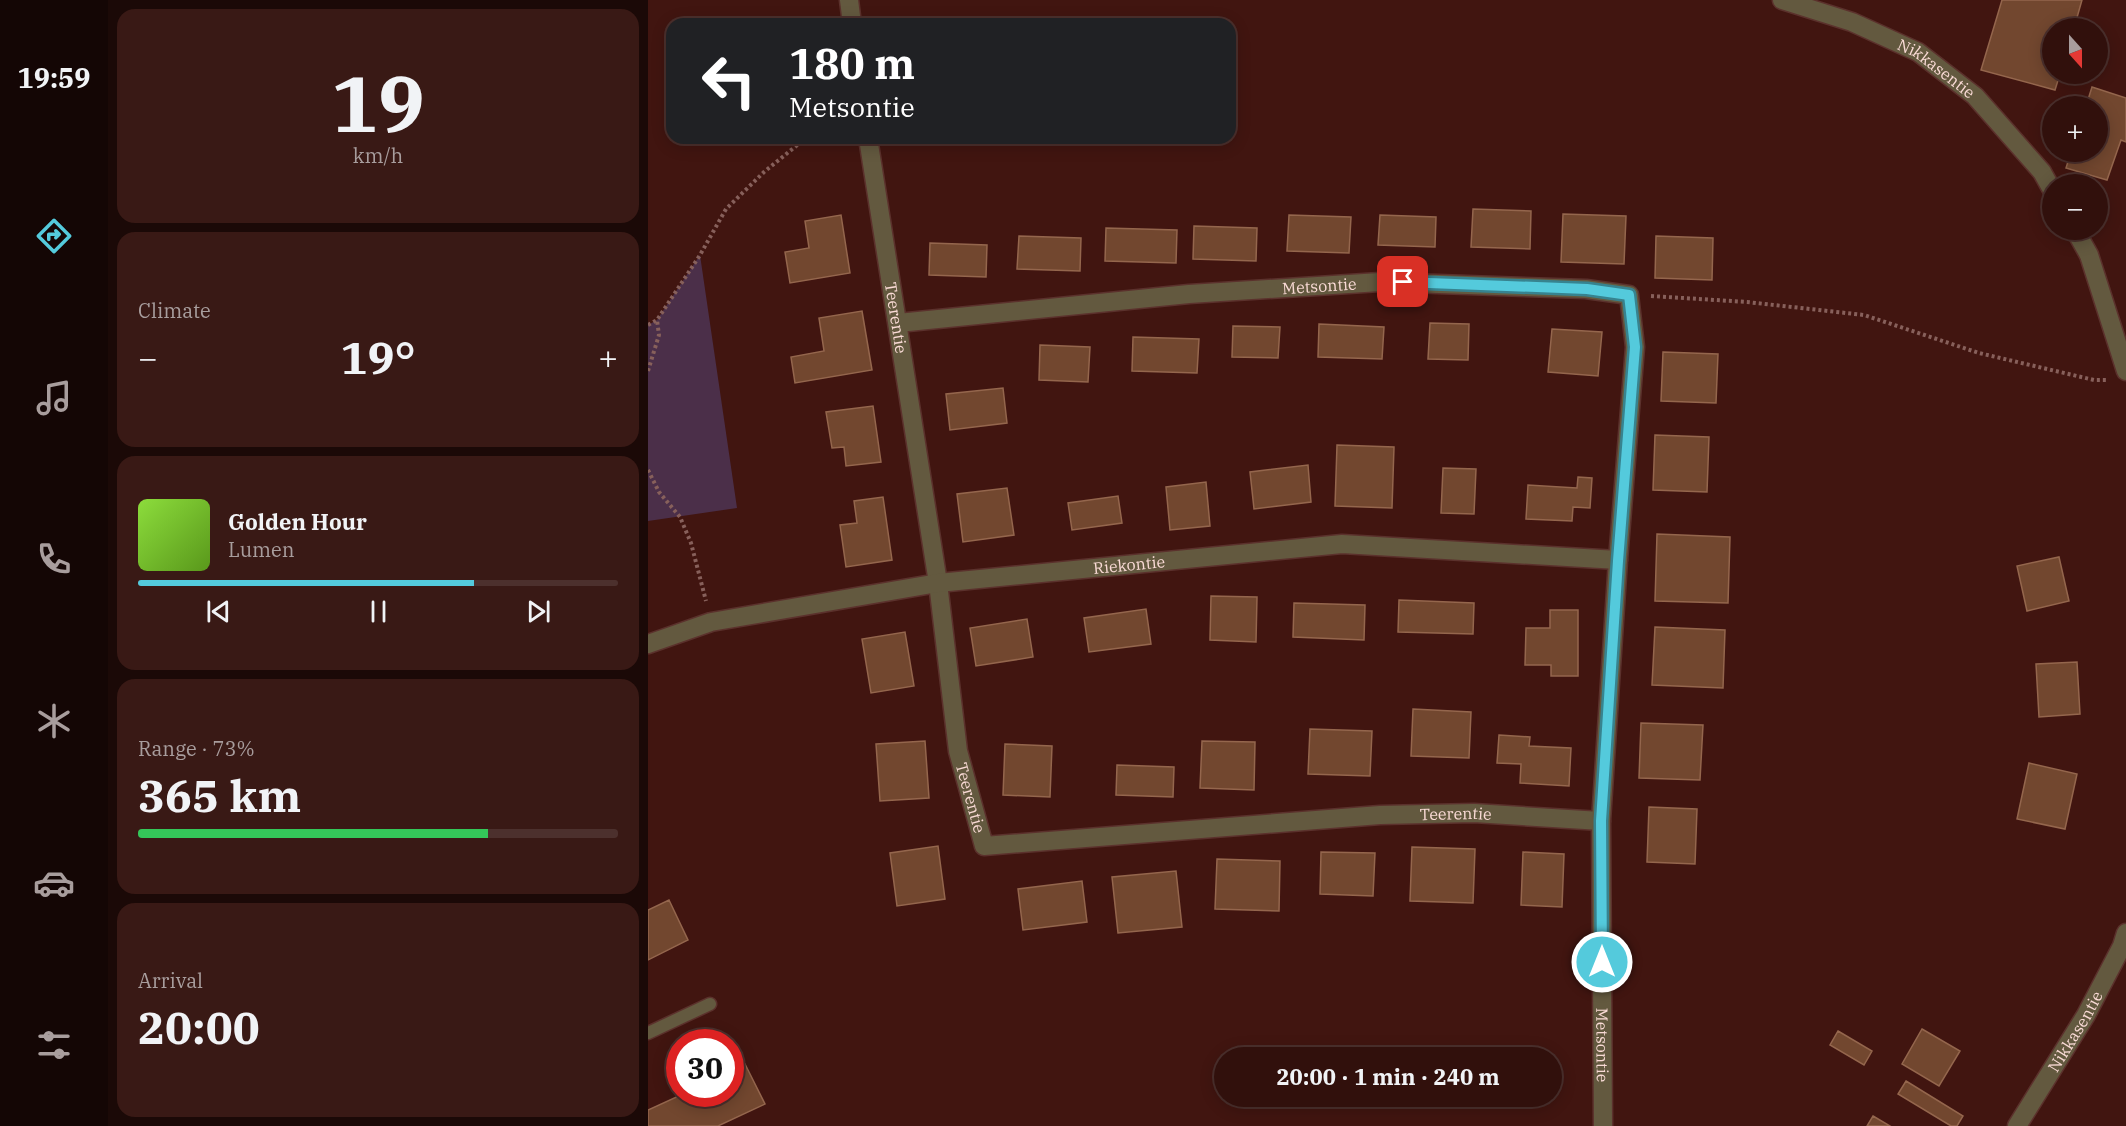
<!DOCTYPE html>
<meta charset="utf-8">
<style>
:root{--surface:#31100c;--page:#391915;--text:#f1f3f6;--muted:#a89d9d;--line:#4c302d;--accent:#54cadc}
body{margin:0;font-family:"IBM Plex Serif",serif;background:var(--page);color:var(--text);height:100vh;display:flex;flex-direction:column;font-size:22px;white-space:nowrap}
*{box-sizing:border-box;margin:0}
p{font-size:20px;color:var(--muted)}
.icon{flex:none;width:33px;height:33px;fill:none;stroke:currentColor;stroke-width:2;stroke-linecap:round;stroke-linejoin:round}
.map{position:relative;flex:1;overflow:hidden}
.sheet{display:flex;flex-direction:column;gap:9px;padding:9px;background:#1b0907;width:540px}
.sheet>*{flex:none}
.top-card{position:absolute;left:18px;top:18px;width:570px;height:126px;border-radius:18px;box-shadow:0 3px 15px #0003,0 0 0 2px var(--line);background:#202124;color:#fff;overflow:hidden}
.needle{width:39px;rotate:159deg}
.tools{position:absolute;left:1394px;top:18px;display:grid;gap:12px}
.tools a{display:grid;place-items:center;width:66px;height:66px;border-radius:50%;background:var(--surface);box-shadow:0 3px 15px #0003,0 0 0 2px var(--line);font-size:30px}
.speed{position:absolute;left:18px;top:1029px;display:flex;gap:12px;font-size:30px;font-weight:700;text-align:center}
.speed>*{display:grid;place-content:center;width:78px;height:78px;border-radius:50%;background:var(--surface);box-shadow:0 3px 15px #0003,0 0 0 2px var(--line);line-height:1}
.speed .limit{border:9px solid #d22;background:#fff;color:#111}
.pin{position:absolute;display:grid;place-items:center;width:51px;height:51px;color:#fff;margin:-26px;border-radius:12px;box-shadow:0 3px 9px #0006}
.me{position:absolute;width:66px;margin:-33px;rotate:0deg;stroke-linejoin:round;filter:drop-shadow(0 0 4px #0008)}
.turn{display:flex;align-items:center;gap:21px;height:126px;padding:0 24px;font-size:27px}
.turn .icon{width:78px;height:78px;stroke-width:2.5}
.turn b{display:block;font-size:42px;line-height:51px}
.big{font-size:45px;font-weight:800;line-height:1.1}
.sheet .widget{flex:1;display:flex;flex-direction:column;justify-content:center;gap:9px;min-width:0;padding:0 21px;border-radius:18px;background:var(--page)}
.sheet .dial{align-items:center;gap:0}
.dial b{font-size:78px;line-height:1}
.song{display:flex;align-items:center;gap:18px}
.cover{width:72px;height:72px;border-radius:9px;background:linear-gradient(135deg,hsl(90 70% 55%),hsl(90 70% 35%))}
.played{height:6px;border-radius:3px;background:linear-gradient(90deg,var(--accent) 70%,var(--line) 70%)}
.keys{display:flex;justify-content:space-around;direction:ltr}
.heat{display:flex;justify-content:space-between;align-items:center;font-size:33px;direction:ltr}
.charge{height:9px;border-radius:4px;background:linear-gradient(90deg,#34c759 73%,var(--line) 0)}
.trip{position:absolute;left:566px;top:1047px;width:348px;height:60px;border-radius:30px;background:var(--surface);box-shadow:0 3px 15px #0003,0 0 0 2px var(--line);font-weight:800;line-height:60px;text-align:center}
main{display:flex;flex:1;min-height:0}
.tab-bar{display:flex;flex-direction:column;width:108px;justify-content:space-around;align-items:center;background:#140605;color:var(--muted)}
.tab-bar .icon{width:42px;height:42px}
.tab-bar .current{color:var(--accent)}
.tab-bar b{font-size:27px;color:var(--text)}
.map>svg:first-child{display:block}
.green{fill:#4b2f49}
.building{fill:#72472f;stroke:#94664d;stroke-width:1.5}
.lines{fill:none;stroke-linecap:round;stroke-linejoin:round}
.lane-casing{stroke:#5b312c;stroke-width:15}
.street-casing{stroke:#5b312c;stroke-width:21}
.path{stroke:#87605b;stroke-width:4;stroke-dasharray:3 3;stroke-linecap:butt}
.lane{stroke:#63593f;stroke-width:12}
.street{stroke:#63593f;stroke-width:18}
.route-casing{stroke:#37838f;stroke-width:15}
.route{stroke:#54cadc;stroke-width:10}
.labels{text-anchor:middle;stroke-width:6;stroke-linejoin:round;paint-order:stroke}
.street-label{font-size:16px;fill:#f9dad5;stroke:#360a07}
</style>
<main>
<nav class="tab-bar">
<b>19:59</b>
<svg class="icon current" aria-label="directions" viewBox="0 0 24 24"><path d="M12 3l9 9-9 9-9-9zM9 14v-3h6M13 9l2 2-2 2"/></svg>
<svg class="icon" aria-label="music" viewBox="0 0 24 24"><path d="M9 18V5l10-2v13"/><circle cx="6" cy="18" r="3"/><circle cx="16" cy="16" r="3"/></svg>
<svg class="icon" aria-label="phone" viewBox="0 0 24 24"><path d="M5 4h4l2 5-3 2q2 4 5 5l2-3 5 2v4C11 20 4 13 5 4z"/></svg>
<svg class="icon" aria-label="climate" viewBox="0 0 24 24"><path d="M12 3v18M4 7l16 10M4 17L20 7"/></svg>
<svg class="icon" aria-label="car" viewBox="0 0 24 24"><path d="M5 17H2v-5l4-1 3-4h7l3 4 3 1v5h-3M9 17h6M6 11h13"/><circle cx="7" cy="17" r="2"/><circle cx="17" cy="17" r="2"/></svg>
<svg class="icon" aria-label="filters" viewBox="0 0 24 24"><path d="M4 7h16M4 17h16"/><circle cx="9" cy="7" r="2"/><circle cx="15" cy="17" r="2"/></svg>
</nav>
<section class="sheet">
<div class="widget dial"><b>19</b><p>km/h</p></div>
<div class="widget"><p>Climate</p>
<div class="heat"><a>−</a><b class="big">19°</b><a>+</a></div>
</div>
<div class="widget">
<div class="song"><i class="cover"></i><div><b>Golden Hour</b><p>Lumen</p></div></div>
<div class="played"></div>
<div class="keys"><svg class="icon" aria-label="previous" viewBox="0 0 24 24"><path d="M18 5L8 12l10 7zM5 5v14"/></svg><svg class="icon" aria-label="pause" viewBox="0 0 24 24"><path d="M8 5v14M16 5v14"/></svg><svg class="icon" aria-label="next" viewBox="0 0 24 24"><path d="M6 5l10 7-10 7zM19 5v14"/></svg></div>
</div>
<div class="widget"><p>Range · 73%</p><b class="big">365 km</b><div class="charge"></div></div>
<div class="widget"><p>Arrival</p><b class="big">20:00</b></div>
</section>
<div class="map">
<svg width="1478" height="1126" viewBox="0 0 1478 1126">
<rect width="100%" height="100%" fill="#411510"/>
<path class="green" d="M 52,255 L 89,508 L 0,521 L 0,325 L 9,320 Z"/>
<path class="building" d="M 1354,0 L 1434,0 L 1426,28 L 1404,28 L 1404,74 L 1412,74 L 1407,90 L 1333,70 Z
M 1444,87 L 1478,98 L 1478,142 L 1473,140 L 1459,180 L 1418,168 L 1423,152 L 1449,152 L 1449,106 L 1438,106 Z
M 825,209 L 883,211 L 882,249 L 823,247 Z
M 915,214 L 978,216 L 976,264 L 913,262 Z
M 193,215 L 202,273 L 142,283 L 137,252 L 161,248 L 157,221 Z
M 641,215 L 703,217 L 701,253 L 639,251 Z
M 732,215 L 788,217 L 787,247 L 730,245 Z
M 546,226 L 609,228 L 608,261 L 545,259 Z
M 458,228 L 529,230 L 528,263 L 457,261 Z
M 371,236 L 433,238 L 432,271 L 369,269 Z
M 1008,236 L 1065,238 L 1064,280 L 1007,278 Z
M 282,243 L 339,245 L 338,277 L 281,275 Z
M 214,311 L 224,370 L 147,383 L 143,357 L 176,351 L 171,318 Z
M 782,323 L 821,324 L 820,360 L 780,359 Z
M 671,324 L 736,327 L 734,359 L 670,357 Z
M 585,326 L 632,327 L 630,358 L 584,357 Z
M 904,329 L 954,332 L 950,376 L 900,372 Z
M 485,337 L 551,339 L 549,373 L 484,371 Z
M 392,345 L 442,347 L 440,382 L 391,380 Z
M 1015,352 L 1070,354 L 1068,403 L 1013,401 Z
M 355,388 L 359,423 L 302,430 L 298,394 Z
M 225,406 L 233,462 L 198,466 L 196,447 L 184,448 L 178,412 Z
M 1007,435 L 1061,437 L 1059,492 L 1005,490 Z
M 689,445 L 746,447 L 744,508 L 687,506 Z
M 660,465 L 663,502 L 606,509 L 602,472 Z
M 795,468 L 828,469 L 826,514 L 793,513 Z
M 930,477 L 944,478 L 942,508 L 925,507 L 924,521 L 878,519 L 880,485 L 929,488 Z
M 558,482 L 562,526 L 522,530 L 518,487 Z
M 359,488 L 366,535 L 315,542 L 309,494 Z
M 470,496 L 474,523 L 424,530 L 420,503 Z
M 235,497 L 244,560 L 198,567 L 192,525 L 209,523 L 206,501 Z
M 1009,534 L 1082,537 L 1080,603 L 1007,601 Z
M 1411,557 L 1421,601 L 1379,611 L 1369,566 Z
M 563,596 L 609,597 L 608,642 L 562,640 Z
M 751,600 L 826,603 L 825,634 L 750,632 Z
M 646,603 L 717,605 L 716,640 L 645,637 Z
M 498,609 L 503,644 L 441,652 L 436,618 Z
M 902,610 L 930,610 L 930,676 L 903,676 L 903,665 L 877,665 L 878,628 L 902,628 Z
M 379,619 L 385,657 L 328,666 L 322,628 Z
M 1007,627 L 1077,630 L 1075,688 L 1004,685 Z
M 257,632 L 266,686 L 223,693 L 214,639 Z
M 1429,662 L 1432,714 L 1391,717 L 1388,664 Z
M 765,709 L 823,712 L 821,758 L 763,756 Z
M 993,723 L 1055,725 L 1052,780 L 991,778 Z
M 662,729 L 724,731 L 722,776 L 660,774 Z
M 851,735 L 882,737 L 881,746 L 923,748 L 921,786 L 872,783 L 873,764 L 849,763 Z
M 277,741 L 281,798 L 232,801 L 228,744 Z
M 554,741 L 607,742 L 606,790 L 552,788 Z
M 357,744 L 404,746 L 402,797 L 355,795 Z
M 1381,763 L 1429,774 L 1417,829 L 1369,819 Z
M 469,765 L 526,767 L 525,797 L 468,795 Z
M 1001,807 L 1049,809 L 1047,864 L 999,862 Z
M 290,846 L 297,899 L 249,906 L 242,853 Z
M 764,847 L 827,849 L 825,903 L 762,901 Z
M 673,852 L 727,853 L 725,896 L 672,894 Z
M 875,852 L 916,854 L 914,907 L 873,905 Z
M 569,859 L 632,861 L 631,911 L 567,909 Z
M 528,871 L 534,927 L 470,933 L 464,877 Z
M 434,881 L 439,922 L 375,930 L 370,889 Z
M 21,900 L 40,940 L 0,960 L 0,910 Z
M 1274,1029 L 1312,1051 L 1291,1086 L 1254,1064 Z
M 1190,1031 L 1224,1051 L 1216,1065 L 1182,1045 Z
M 97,1064 L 117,1104 L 70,1126 L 0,1126 L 0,1110 L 35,1094 L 82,1094 L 82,1071 Z
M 1258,1081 L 1315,1116 L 1309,1126 L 1303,1126 L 1250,1094 Z
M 1225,1116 L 1242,1126 L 1219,1126 Z"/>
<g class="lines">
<g class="lane-casing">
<path id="lane" d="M 0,1033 L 62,1004"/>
</g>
<g class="street-casing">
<g id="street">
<path d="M 201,0 L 204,24"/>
<path id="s1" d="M 1134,0 L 1204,22 L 1270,52 L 1327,96 L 1394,172 L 1404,190"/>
<path id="s2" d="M 220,138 L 290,583 L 310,751 L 336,846 L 732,815 L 826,813 L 953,821"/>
<path d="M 1427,230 L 1441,255 L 1478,371"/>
<path id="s3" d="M 250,323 L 541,294 L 732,282 L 938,289 L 981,295 L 987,347 L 970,560 L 953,821 L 955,1126"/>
<path id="s4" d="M 0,644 L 63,622 L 290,583 L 694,544 L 970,560"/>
<path id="s5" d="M 1369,1126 L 1438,1015 L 1474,946 L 1478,933"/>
</g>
</g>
<path class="path" d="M 1003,296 L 1099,302 L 1216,315 L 1331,353 L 1446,380 L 1459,380
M 0,325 L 9,320 L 52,255 L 78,209 L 116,172 L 158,138
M 0,371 L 11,335 L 9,320
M 0,470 L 11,492 L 32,517 L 43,543 L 58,601"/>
<use href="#lane" class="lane"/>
<use href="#street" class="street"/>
</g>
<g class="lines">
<g class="route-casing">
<path id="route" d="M 755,282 L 939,289 L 981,295 L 987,347 L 970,561 L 953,821 L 954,962"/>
</g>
<use href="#route" class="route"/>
</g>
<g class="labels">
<g class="street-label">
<text dy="6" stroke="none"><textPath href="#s1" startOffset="170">Nikkasentie</textPath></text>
<text dy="6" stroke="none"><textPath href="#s3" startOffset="423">Metsontie</textPath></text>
<text dy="6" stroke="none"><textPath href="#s2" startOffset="182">Teerentie</textPath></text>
<text dy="6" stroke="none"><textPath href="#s4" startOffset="489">Riekontie</textPath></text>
<text dy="6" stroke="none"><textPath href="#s2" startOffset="668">Teerentie</textPath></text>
<text dy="6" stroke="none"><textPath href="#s2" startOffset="1191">Teerentie</textPath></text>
<text dy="6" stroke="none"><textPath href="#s5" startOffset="111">Nikkasentie</textPath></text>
<text dy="6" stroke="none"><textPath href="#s3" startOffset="1485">Metsontie</textPath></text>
</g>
</g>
</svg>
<div class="tools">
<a><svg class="needle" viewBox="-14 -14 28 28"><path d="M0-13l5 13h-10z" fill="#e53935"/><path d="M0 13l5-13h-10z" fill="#a89d9d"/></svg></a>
<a>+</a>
<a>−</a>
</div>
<div class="speed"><div class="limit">30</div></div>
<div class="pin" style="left:755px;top:282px;background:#d93025"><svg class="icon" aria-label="arrive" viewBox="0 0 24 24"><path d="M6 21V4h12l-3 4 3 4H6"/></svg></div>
<svg class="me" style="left:954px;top:962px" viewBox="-20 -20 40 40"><circle r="17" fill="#54cadc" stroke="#fff" stroke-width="3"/><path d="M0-11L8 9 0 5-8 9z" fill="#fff"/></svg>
<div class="trip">20:00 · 1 min · 240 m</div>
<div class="top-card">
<div class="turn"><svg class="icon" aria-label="left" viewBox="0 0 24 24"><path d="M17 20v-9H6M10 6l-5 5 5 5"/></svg><div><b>180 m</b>Metsontie</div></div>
</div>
</div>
</main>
